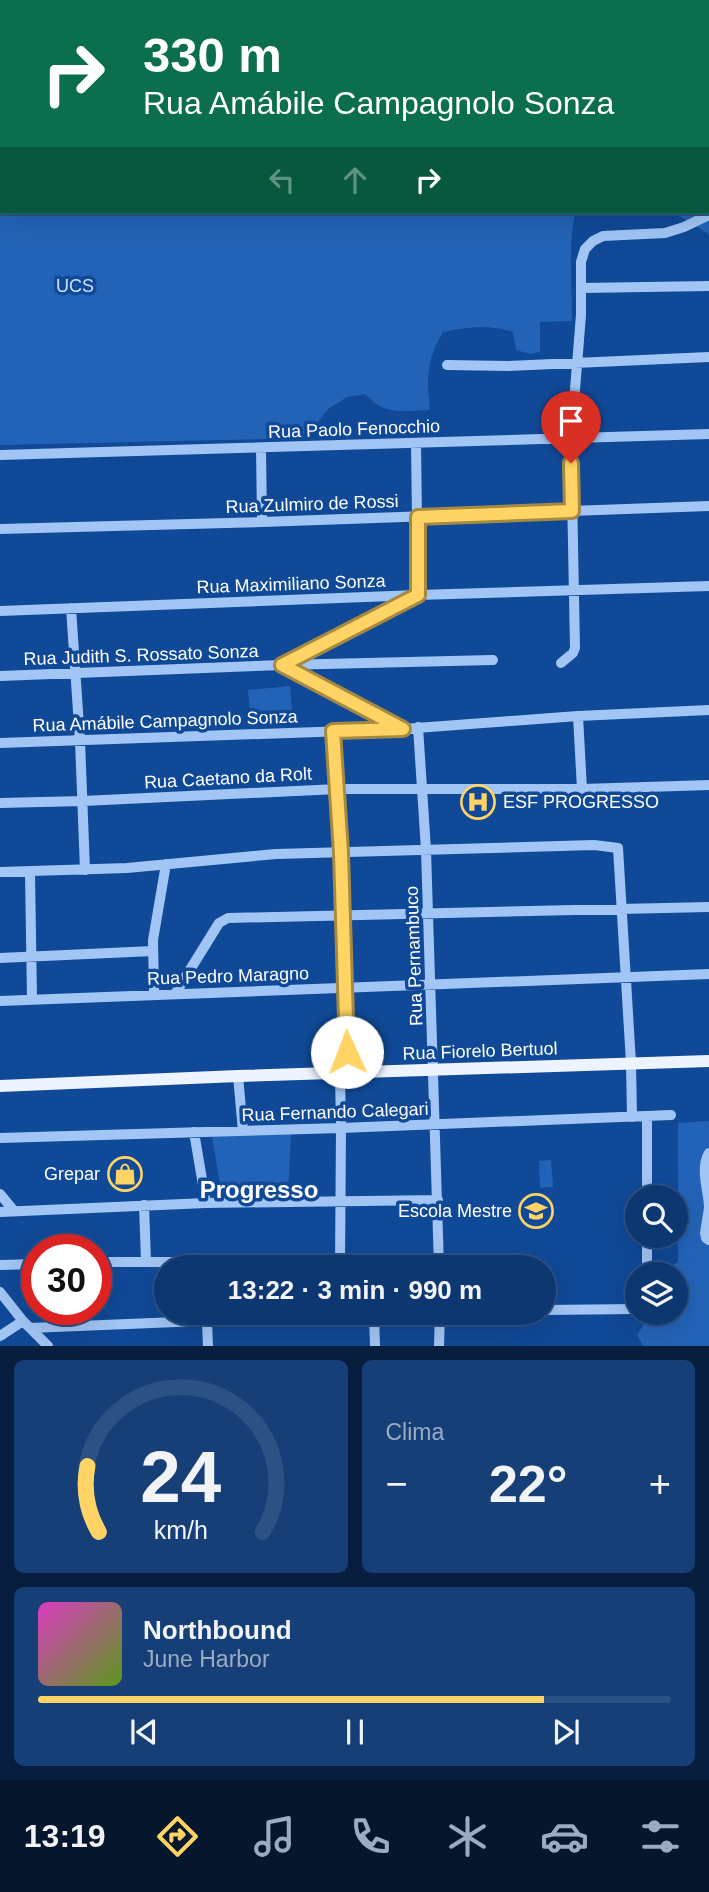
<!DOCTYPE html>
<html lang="pt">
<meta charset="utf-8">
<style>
:root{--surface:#0c3771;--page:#153f76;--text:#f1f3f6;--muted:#9aacc3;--line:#2c5184;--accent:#ffd464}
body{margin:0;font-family:Helvetica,sans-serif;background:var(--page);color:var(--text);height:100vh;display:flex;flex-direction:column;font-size:26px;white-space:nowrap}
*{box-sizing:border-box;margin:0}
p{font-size:23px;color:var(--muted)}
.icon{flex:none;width:38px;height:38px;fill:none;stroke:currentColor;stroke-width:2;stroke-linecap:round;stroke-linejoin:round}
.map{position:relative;height:1346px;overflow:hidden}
.sheet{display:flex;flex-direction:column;gap:14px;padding:14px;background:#071e3e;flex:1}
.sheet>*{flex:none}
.guide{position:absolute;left:0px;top:0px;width:710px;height:214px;box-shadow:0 7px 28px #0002,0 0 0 2px var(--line);background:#0b6e4f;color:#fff;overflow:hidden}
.buttons{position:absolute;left:625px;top:1185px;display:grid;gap:14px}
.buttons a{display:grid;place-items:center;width:63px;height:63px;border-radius:50%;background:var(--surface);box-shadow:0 7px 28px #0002,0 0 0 2px var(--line);font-size:35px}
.speed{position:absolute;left:21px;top:1234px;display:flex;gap:14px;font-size:35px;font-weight:700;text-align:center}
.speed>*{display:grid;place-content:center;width:91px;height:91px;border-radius:50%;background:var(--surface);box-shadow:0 7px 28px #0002,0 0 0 2px var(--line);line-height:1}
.speed .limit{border:10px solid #d22;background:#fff;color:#111}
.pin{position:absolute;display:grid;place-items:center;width:60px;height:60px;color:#fff;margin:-72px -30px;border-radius:50% 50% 50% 0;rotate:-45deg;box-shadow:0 0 7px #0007}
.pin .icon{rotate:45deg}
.me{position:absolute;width:77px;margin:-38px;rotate:358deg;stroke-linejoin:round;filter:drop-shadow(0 0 5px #0008)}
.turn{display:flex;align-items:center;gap:24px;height:147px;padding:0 28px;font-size:32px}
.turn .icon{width:91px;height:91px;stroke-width:2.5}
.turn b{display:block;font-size:49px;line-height:60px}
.lanes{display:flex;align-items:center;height:66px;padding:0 28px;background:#0003;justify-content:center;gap:35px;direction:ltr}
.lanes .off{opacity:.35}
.big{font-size:52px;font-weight:700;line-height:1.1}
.sheet .tile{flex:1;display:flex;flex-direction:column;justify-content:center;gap:10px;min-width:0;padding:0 24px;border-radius:10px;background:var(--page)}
.sheet .dial{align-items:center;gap:0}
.dial svg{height:182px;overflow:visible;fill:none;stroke:var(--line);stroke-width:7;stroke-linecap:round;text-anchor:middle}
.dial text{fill:var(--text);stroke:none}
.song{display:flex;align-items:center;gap:21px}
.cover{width:84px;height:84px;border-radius:10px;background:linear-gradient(135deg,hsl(310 70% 55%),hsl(90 70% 35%))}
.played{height:7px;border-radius:4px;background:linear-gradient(90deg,var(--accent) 80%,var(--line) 80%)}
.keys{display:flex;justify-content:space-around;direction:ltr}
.heat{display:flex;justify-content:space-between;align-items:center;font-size:38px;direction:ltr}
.sheet .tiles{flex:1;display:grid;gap:14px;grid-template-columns:1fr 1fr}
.tile:last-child{grid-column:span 2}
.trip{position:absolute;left:154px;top:1255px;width:402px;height:70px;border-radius:35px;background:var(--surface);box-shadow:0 7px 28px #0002,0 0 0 2px var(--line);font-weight:700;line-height:70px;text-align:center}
.dock{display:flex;height:112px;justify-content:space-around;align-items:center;background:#05162d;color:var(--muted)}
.dock .icon{width:49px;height:49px}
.dock .selected{color:var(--accent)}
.dock b{font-size:32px;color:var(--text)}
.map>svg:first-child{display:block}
.green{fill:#2363b7}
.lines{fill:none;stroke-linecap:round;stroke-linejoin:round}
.minor{stroke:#a1c5f4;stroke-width:10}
.major{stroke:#eef4ff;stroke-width:12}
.route-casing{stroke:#a68a41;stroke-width:18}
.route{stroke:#ffd464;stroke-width:12}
.labels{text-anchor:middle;stroke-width:7;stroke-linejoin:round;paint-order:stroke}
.park-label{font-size:18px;fill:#c9e0fe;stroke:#104997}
.street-label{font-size:18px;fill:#fff;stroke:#104997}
.poi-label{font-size:18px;fill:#fff;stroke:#104997;text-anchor:end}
.district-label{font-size:24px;font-weight:bold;fill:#fff;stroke:#104997}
</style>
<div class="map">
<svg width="709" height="1346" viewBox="0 0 709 1346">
<rect width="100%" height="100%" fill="#104997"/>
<path class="green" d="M 0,0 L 709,0 L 709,234 L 673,212 L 709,212 L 709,2 L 2,2 L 2,212 L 575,212 C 568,248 572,285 572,321 L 540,322 L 540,352 L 530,354 L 516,350 L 513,332 C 489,324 467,327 443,332 C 433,349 427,366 428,387 C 428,395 430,402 429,410 C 402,411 385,416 365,394 L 347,397 L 328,409 L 306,438 L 0,445 Z
M 290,686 L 293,723 L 251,727 L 248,690 Z
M 709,1121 L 709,1346 L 643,1346 L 637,1335 L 643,1326 L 647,1313 L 676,1312 L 676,1274 L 661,1274 L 678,1262 L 678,1123 Z
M 291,1134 L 288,1196 L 222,1196 L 212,1136 Z
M 551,1160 L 553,1187 L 540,1188 L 539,1161 Z"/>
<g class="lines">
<path class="minor" d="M 581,288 L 709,286
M 447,365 L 508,366 L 709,357
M 261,448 L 262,522
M 0,455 L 709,434
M 0,529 L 262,522 L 709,506
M 71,608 L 80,741 L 85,870
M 0,611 L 418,595 L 709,586
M 286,663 L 418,595 L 416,443
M 561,663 L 573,653 L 575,648 L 571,439 L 581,315 L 581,262 L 585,249 L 593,241 L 603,236 L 665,233 L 684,227 L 709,215
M 282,666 L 403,728
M 0,676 L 282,665 L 493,660
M 578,716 L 582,789
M 418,727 L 426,850 L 439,1267
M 333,731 L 341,853 L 348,1073
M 0,743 L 403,729 L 578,716 L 709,710
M 0,803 L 83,801 L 338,789 L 582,789 L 709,785
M 0,872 L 127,868 L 276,854 L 594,845 L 618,848 L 631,1063 L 632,1117
M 30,872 L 32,999
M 0,958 L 153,951
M 154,994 L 153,940 L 166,864
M 175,994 L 219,923 L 228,918 L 709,907
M 0,1001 L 709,974
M 238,1076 L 243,1131
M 194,1132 L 206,1203
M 0,1138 L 341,1128 L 671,1115
M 709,1153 C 700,1168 708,1189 709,1206
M 0,1194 L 14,1211
M 647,1197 L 647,1116
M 144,1205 L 146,1261
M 709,1208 L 705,1233 L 706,1238 L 709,1240
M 0,1212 L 206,1203 L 438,1200
M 96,1262 L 260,1262 L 340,1260
M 0,1265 L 37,1264
M 340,1267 L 341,1128 L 340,1073
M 647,1274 L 647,1236
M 0,1292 L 23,1321 L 48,1346
M 544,1310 L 637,1309
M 374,1314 L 375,1346
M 207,1322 L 208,1346
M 30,1328 L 423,1312
M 0,1336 L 23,1321
M 439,1346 L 440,1312"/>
<path class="major" d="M 0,1086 L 238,1076 L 709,1061"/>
</g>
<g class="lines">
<g class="route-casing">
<path id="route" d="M 347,1052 L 341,853 L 333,731 L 403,729 L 282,665 L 418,595 L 418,517 L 572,511 L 571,463"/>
</g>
<use href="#route" class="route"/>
</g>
<defs>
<g id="hospital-ring" transform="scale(1.75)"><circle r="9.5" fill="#104997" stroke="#ffd464" stroke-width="1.5"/><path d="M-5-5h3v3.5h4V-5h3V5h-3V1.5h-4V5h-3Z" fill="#ffd464"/></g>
<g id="shop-ring" transform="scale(1.75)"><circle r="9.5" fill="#104997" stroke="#ffd464" stroke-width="1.5"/><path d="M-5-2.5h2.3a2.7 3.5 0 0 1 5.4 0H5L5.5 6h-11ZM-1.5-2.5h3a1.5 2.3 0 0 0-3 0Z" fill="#ffd464"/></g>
<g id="school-ring" transform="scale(1.75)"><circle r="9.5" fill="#104997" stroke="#ffd464" stroke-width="1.5"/><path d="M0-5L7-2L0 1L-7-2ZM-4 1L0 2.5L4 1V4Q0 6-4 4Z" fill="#ffd464"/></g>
</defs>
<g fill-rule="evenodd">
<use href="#hospital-ring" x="478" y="802"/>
<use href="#shop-ring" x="125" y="1174"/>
<use href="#school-ring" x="536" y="1211"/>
</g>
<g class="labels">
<g class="park-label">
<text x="75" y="292">UCS</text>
</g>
<g class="street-label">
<text transform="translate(354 429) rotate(-2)" y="6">Rua Paolo Fenocchio</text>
<text transform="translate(312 504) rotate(-2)" y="6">Rua Zulmiro de Rossi</text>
<text transform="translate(291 584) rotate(-2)" y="6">Rua Maximiliano Sonza</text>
<text transform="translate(141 655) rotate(-2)" y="6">Rua Judith S. Rossato Sonza</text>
<text transform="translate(165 721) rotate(-2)" y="6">Rua Amábile Campagnolo Sonza</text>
<text transform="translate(228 778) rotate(-3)" y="6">Rua Caetano da Rolt</text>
<text transform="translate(414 956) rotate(-92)" y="6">Rua Pernambuco</text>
<text transform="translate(228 976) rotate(-2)" y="6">Rua Pedro Maragno</text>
<text transform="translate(480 1051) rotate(-2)" y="6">Rua Fiorelo Bertuol</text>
<text transform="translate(335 1112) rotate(-2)" y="6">Rua Fernando Calegari</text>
</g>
<g class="poi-label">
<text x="503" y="808" text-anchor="start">ESF PROGRESSO</text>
<text x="100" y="1180">Grepar</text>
<text x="512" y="1217">Escola Mestre</text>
</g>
<g class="district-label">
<text x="259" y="1198">Progresso</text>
</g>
</g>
</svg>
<div class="buttons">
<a><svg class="icon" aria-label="search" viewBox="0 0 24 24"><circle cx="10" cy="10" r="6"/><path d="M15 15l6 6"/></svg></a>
<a><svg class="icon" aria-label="layers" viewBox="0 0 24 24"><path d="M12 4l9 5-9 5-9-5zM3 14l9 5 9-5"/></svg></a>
</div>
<div class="speed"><div class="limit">30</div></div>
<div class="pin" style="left:571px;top:463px;background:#d93025"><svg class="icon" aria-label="arrive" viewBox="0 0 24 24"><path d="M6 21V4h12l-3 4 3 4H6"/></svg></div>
<svg class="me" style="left:347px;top:1052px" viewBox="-20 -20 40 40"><circle r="19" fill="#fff"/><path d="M0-13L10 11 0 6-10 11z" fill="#ffd464"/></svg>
<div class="trip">13:22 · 3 min · 990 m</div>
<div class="guide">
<div class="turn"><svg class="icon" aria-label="right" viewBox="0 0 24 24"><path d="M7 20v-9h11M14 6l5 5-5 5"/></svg><div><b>330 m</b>Rua Amábile Campagnolo Sonza</div></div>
<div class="lanes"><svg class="icon off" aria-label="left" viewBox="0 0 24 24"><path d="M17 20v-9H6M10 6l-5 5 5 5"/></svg><svg class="icon off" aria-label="ahead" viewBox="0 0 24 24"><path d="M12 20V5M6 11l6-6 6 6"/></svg><svg class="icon" aria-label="right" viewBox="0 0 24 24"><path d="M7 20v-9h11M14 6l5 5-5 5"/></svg></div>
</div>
</div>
<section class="sheet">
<div class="tiles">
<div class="tile dial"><svg viewBox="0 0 100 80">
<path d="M14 69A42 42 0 1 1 86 69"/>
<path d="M14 69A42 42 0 0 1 9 40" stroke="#ffd464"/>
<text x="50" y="56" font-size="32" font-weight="700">24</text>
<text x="50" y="72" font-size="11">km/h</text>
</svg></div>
<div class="tile"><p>Clima</p>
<div class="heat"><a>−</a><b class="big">22°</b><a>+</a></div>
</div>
<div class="tile">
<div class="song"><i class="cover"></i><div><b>Northbound</b><p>June Harbor</p></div></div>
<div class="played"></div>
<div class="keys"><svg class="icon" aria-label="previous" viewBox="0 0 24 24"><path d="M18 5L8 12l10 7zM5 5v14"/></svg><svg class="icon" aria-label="pause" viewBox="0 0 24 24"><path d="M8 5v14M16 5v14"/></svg><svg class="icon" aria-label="next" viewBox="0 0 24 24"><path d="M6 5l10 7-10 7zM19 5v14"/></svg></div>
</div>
</div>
</section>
<nav class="dock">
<b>13:19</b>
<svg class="icon selected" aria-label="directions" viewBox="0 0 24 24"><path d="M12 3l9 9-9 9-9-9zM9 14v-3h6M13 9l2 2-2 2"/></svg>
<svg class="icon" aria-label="music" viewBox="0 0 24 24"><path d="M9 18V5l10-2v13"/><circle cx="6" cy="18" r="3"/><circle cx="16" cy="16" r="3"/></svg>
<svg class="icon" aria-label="phone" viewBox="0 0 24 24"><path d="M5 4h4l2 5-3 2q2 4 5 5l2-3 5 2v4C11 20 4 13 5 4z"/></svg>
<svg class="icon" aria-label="climate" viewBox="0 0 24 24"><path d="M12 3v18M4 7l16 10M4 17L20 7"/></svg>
<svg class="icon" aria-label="car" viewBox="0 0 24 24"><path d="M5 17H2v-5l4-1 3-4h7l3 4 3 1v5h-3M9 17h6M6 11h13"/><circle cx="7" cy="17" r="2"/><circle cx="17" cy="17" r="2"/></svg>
<svg class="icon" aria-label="filters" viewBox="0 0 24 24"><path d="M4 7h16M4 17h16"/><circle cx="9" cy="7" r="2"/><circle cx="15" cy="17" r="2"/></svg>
</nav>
